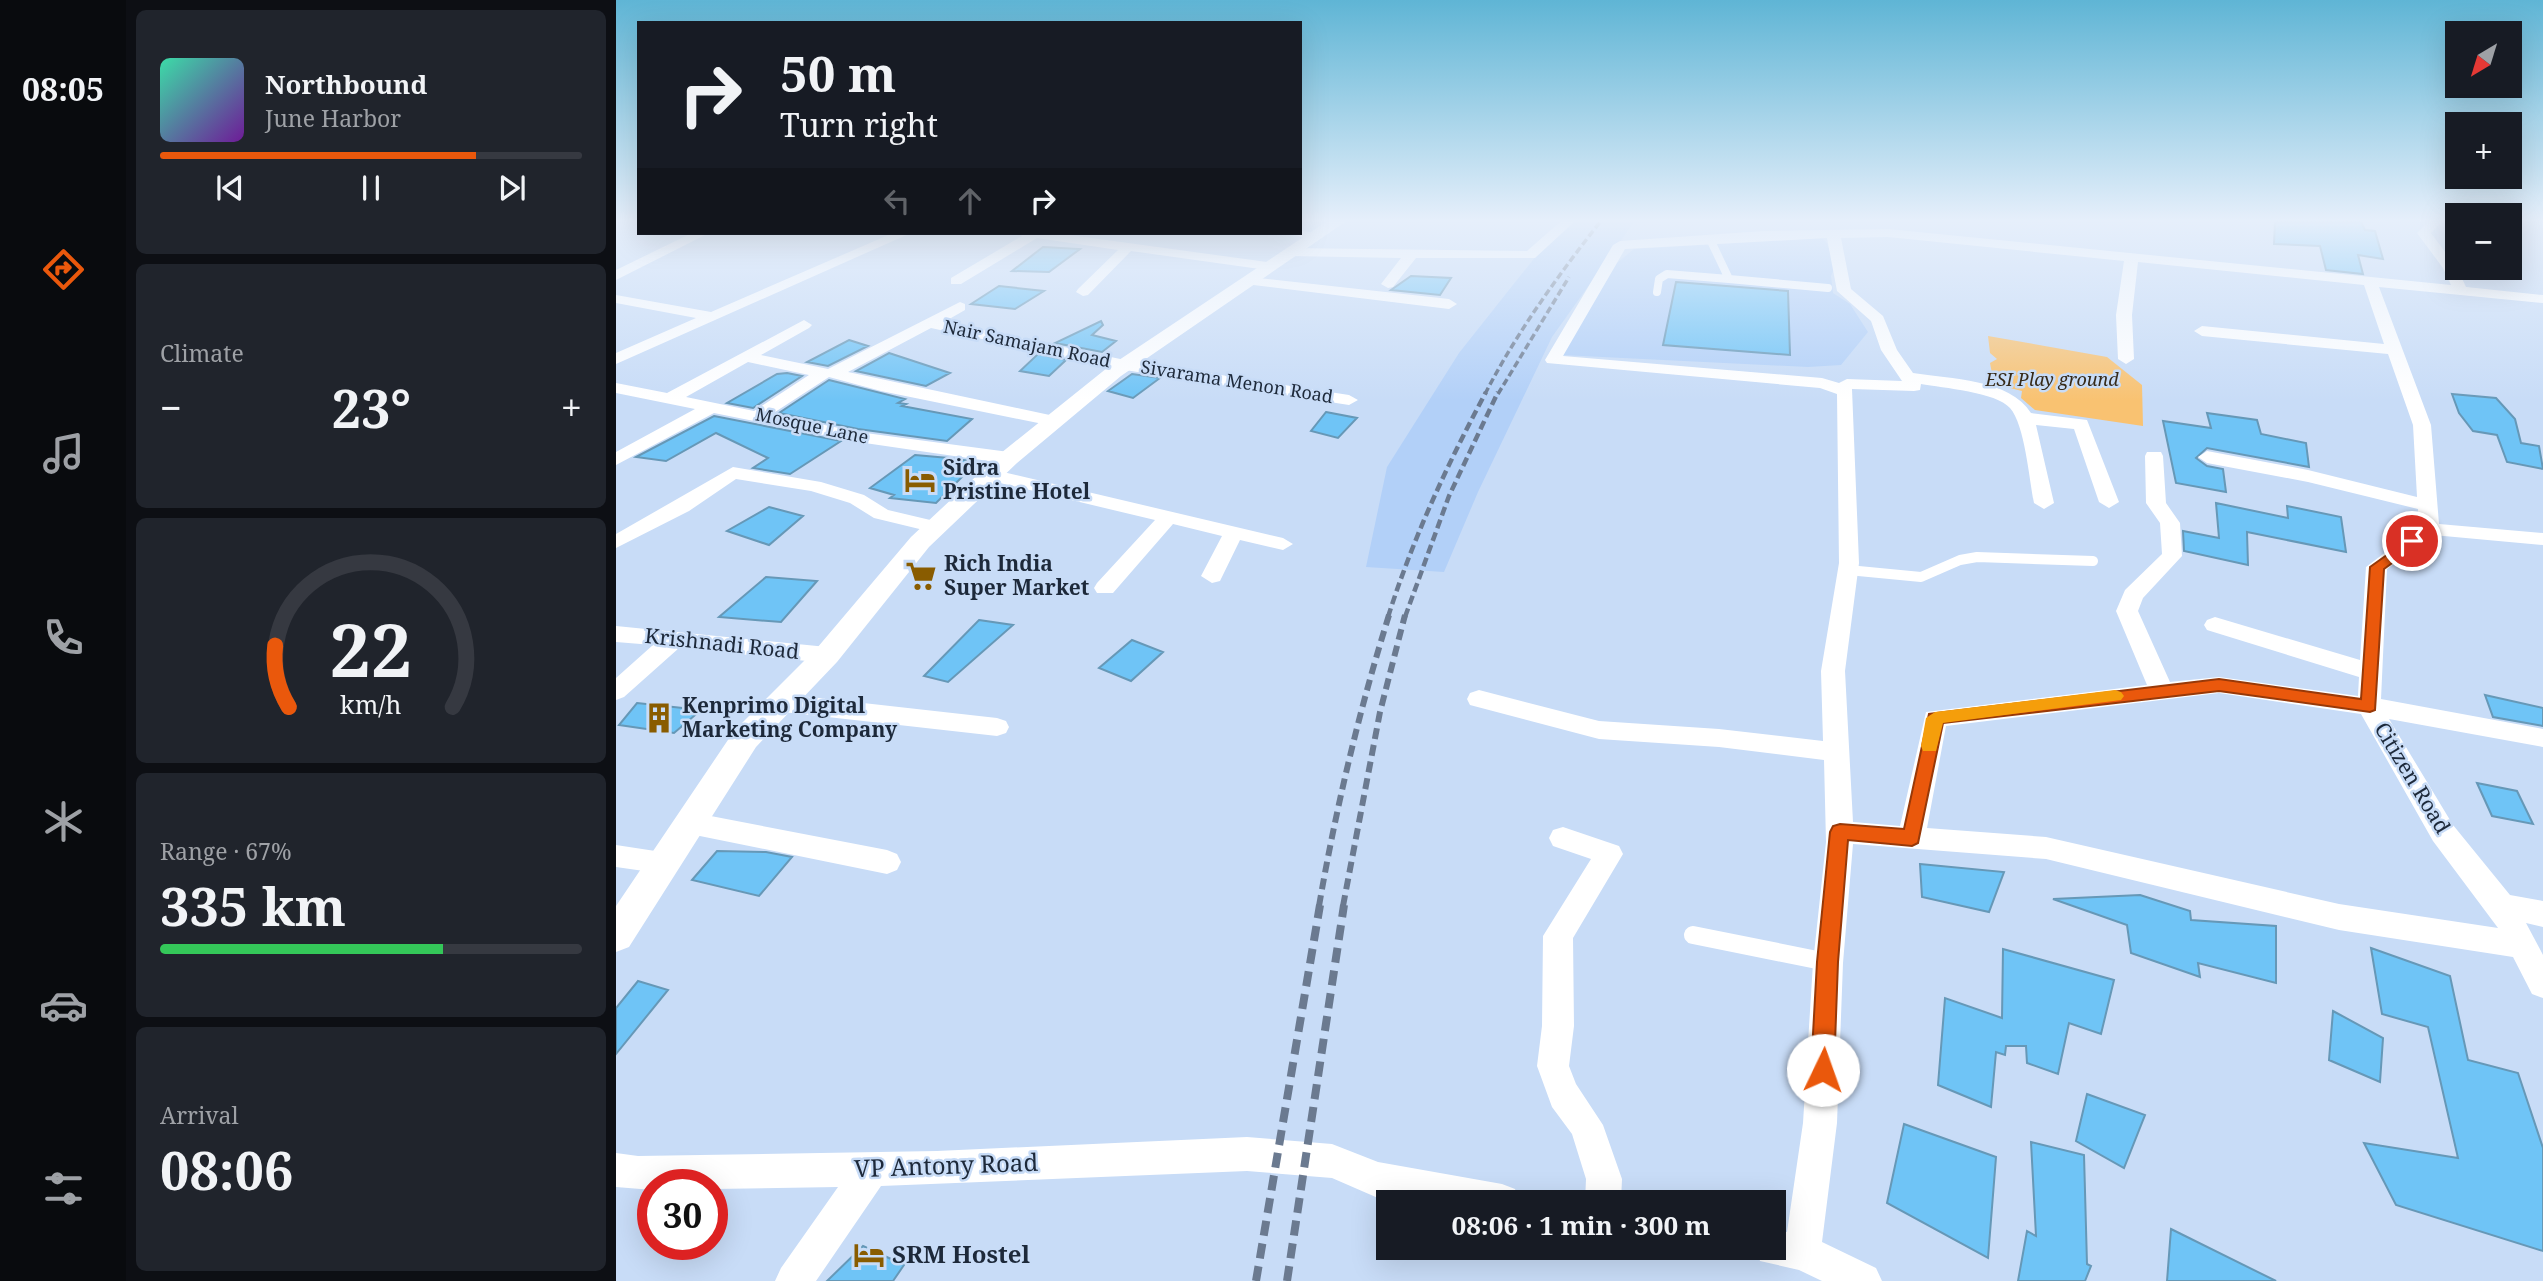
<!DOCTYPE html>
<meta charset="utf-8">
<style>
:root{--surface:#171b24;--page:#20242c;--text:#f1f3f6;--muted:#9ea1a6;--line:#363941;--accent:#ea580c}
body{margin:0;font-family:"Noto Serif",serif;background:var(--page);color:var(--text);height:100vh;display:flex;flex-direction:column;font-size:26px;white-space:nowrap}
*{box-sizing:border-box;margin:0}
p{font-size:23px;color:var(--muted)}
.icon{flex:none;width:38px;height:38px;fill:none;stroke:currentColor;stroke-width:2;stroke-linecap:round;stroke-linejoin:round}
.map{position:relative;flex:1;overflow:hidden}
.sheet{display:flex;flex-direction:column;gap:10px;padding:10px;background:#0d0f14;width:490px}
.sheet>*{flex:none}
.guide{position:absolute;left:21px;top:21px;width:665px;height:214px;border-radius:0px;box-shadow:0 7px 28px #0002;background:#171b24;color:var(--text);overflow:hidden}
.needle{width:46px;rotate:218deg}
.fabs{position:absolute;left:1829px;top:21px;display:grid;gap:14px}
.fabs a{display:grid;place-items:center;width:77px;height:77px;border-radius:0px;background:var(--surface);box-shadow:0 7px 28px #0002;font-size:35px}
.speed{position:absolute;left:21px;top:1169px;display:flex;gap:14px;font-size:35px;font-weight:700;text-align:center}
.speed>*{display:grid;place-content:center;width:91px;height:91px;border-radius:50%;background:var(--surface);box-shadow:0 7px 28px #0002;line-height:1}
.speed .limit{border:10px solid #d22;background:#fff;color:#111}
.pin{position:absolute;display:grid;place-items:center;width:60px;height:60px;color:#fff;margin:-30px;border:4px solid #fff;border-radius:50%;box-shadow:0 2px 7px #0007}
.me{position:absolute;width:77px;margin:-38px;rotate:3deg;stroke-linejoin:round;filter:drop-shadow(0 0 5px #0008)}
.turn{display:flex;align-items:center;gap:24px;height:147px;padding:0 28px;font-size:32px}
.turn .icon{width:91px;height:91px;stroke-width:2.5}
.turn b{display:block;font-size:49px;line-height:60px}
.lanes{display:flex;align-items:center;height:66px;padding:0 28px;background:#0003;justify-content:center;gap:35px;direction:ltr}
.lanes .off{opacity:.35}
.big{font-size:52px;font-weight:700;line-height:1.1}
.sheet .tile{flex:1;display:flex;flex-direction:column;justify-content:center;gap:10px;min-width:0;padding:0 24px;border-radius:10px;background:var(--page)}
.sheet .dial{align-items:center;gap:0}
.dial svg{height:182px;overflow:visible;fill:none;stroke:var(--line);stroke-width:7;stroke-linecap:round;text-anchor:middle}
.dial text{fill:var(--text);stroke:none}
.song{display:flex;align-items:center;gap:21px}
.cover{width:84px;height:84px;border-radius:10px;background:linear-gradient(135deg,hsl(160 70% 55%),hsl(280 70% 35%))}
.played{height:7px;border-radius:4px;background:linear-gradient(90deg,var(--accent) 75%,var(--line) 75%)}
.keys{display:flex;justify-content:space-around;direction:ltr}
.heat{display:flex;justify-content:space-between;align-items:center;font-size:38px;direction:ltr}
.charge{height:10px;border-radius:5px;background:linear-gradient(90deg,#34c759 67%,var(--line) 0)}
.trip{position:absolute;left:760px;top:1190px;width:410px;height:70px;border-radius:0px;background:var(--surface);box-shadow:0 7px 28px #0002;font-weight:700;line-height:70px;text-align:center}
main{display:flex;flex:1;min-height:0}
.tab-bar{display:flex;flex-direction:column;width:126px;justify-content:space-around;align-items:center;background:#090b0e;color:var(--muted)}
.tab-bar .icon{width:49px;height:49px}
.tab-bar .on{color:var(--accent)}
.tab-bar b{font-size:32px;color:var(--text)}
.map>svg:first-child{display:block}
.built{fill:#b2d0f8}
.green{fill:#f9c271}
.building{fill:#6fc4f6;stroke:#6698b7;stroke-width:2}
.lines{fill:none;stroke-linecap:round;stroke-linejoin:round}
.service-far2{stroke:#fff;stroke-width:8}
.service-far1{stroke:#fff;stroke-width:10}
.service{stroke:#fff;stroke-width:18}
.minor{fill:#fff;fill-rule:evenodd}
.tertiary{fill:#fff;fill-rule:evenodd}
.rail-far3{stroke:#6b7a90;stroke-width:3.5;stroke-dasharray:7 3.5;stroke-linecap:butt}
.rail-far2{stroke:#6b7a90;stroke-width:4.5;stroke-dasharray:9 4.5;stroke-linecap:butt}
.rail-far1{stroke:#6b7a90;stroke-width:6;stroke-dasharray:11 6;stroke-linecap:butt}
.rail{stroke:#6b7a90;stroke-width:8;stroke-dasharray:15 8;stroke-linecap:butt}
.route{fill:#ea580c;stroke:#983908;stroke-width:2}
.slow{fill:#f59e0b}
.labels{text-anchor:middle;stroke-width:5;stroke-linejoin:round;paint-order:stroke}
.far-street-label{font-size:18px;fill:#1d293a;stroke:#c8dcf7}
.far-park-label{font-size:18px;font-style:italic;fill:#362a19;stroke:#c8dcf7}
.poi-label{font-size:21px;font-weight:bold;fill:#1d293a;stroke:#c8dcf7;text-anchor:start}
.street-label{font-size:21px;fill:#1d293a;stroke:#c8dcf7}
.near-street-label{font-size:24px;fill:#1d293a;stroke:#c8dcf7}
.near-poi-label{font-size:24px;font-weight:bold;fill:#1d293a;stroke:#c8dcf7;text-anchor:start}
</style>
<main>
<nav class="tab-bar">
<b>08:05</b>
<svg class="icon on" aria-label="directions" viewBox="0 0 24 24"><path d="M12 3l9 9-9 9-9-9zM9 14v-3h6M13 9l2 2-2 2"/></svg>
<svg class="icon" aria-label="music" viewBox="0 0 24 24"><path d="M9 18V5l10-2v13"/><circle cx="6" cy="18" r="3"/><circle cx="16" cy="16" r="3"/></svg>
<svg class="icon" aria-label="phone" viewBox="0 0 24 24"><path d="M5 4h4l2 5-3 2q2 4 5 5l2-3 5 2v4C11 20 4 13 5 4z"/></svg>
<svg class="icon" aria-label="climate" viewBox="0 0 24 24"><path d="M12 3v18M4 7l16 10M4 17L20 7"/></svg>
<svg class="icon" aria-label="car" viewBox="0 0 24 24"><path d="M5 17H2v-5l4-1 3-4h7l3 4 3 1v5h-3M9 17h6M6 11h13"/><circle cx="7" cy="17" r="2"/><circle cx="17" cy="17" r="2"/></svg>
<svg class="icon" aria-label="filters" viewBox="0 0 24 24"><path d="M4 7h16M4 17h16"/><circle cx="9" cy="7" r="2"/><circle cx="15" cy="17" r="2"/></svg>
</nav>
<section class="sheet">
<div class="tile">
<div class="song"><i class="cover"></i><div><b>Northbound</b><p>June Harbor</p></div></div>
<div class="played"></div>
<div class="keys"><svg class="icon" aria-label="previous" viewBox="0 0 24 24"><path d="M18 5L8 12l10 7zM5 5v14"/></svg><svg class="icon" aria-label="pause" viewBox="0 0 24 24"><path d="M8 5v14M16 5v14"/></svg><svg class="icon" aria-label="next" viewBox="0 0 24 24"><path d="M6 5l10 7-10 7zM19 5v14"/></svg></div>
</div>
<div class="tile"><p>Climate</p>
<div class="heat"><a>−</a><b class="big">23°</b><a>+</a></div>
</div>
<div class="tile dial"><svg viewBox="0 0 100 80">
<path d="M14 69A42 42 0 1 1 86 69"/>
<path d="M14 69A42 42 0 0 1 8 42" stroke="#ea580c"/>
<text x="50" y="56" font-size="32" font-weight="700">22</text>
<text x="50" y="72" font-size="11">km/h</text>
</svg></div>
<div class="tile"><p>Range · 67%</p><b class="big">335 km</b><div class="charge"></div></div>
<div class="tile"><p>Arrival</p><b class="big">08:06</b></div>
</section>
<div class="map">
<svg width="1927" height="1281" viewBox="0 0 1927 1281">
<rect width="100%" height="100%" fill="#c8dcf7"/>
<path class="built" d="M 947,222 L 1018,222 L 936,337 L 862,492 L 828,572 L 750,567 L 771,467 L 843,353 Z
M 1206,238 L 1211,243 L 1219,267 L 1215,276 L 1217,293 L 1234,304 L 1252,332 L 1225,365 L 1192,367 L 946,355 L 1001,263 L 1018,249 Z"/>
<path class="green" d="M 1372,336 L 1491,357 L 1526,385 L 1527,426 L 1419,410 L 1405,398 L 1406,391 L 1378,384 L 1374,363 L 1381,359 L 1374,353 Z"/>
<path class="building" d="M 1659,222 L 1745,222 L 1749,230 L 1759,231 L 1767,259 L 1742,255 L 1747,274 L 1710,270 L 1704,246 L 1658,244 Z
M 427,247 L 464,249 L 433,272 L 396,271 Z
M 795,276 L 835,278 L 824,295 L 775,290 Z
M 1060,282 L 1172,291 L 1174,355 L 1047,345 Z
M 383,286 L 428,291 L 399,309 L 355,304 Z
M 485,321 L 487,325 L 476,335 L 500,341 L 486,352 L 439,343 Z
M 233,340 L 252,346 L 212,366 L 191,362 Z
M 273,353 L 334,373 L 310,386 L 240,371 Z
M 422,354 L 450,360 L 433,376 L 404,371 Z
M 171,373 L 186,376 L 137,408 L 111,403 L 161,374 Z
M 516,374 L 544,378 L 517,398 L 492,391 Z
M 213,380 L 289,399 L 282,403 L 290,404 L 286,406 L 356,419 L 331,441 L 242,429 L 163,413 Z
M 1836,394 L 1880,398 L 1899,419 L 1905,443 L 1923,446 L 1927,469 L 1891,462 L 1881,435 L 1857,431 L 1843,413 Z
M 710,412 L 741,418 L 722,438 L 695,431 Z
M 1591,413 L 1641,420 L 1645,434 L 1690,443 L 1693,467 L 1591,448 L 1580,458 L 1591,466 L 1607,469 L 1610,492 L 1560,483 L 1547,421 L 1595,428 Z
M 98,416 L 225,441 L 174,474 L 137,468 L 152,458 L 100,433 L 50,461 L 20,457 Z
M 299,455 L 333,458 L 361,462 L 320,503 L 274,498 L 278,495 L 254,488 Z
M 1600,503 L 1672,518 L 1671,506 L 1725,517 L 1730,552 L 1631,532 L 1632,565 L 1568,551 L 1567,531 L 1603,538 Z
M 153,507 L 187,516 L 153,545 L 111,531 Z
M 150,577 L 201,581 L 165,622 L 103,617 Z
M 363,620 L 397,625 L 332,682 L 308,676 Z
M 516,640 L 547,652 L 515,681 L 483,668 Z
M 1869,695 L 1927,708 L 1927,726 L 1877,717 Z
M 21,703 L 85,710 L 58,733 L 3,725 Z
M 1861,783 L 1901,791 L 1917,824 L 1876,816 Z
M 101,851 L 150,852 L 176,857 L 143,896 L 76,880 Z
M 1304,864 L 1388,872 L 1373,912 L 1306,897 Z
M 1524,895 L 1574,911 L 1575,920 L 1660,926 L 1660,983 L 1582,963 L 1584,977 L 1515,953 L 1511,925 L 1437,899 Z
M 1755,948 L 1834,976 L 1852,1060 L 1902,1073 L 1927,1148 L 1927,1251 L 1780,1205 L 1748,1143 L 1842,1158 L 1812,1027 L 1766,1014 Z
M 1387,949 L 1498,980 L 1485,1034 L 1453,1023 L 1442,1074 L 1411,1063 L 1410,1046 L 1390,1046 L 1389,1055 L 1380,1052 L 1375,1107 L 1322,1085 L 1329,998 L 1386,1018 Z
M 22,981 L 52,990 L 0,1054 L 0,1008 Z
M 1717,1011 L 1767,1038 L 1764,1082 L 1713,1060 Z
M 1471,1094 L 1529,1115 L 1508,1168 L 1460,1141 Z
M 1288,1124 L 1380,1157 L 1372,1258 L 1271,1203 Z
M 1415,1142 L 1468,1155 L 1471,1264 L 1475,1266 L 1469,1281 L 1402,1281 L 1411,1231 L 1420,1236 Z
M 1555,1229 L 1660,1281 L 1551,1281 Z
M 247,1246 L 288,1265 L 277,1281 L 211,1281 Z"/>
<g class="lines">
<path class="service-far2" d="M 1113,279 L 1212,288
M 1041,292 L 1043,279 L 1051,274 L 1113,279 L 1094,239"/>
<path class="service-far1" d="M 1232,570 L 1305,577 L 1344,560 L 1361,557 L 1477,561"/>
<path class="service" d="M 1077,935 L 1211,962"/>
<path class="minor" d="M 944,222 L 958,222 L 919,258 L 800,258 L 777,287 L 772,288 L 765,284 L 785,258 L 673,256 L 666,252 L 673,248 L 911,251 Z
M 1812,222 L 1826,222 L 1815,233 L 1841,268 L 1850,287 L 1927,295 L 1927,303 L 1763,287 L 1815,425 L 1823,524 L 1927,533 L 1927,545 L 1817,535 L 1771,569 L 1765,699 L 1927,729 L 1927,747 L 1773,719 L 1837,825 L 1894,895 L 1927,901 L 1927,927 L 1910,923 L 1927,955 L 1927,998 L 1916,994 L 1897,957 L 1723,930 L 1430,859 L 1237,844 L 1227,963 L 1221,1123 L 1206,1242 L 1260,1268 L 1266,1281 L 1206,1281 L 1183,1270 L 1144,1261 L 1139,1248 L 1157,1248 L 1157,1230 L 1171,1232 L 1187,1123 L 1197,963 L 1210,842 L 1208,760 L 1103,747 L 983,739 L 854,705 L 851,699 L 854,693 L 863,690 L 983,721 L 1103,729 L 1207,741 L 1205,671 L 1223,563 L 1221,394 L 1204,388 L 931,363 L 929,360 L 997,245 L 1004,241 L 1148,231 L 1272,229 L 1835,285 L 1827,268 L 1801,233 ZM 1272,237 L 1508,261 L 1500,315 L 1502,359 L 1510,364 L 1518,359 L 1516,315 L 1522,262 L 1748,285 L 1768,344 L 1586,326 L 1578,331 L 1586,336 L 1772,354 L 1797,425 L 1801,497 L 1692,470 L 1591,451 L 1582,457 L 1591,463 L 1692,482 L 1802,509 L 1803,527 L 1750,567 L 1744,660 L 1599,617 L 1591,620 L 1588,625 L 1591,630 L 1743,677 L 1742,696 L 1603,677 L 1554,682 L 1522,611 L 1527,598 L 1566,556 L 1564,523 L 1550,503 L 1547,456 L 1545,452 L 1531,452 L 1529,456 L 1530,503 L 1544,523 L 1546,554 L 1509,590 L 1500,611 L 1531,685 L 1310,712 L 1284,826 L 1237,822 L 1229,671 L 1243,563 L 1236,389 L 1298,391 L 1304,390 L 1305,384 C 1327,388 1380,392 1394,408 C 1409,425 1413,479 1418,503 L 1428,509 L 1438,503 L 1420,425 L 1458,429 L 1483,502 L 1493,508 L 1503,502 L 1471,420 L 1415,413 C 1394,379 1334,379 1297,373 L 1281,350 L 1267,316 L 1235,289 L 1225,238 ZM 1211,238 L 1221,291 L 1255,321 L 1265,350 L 1286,381 L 1231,379 L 1223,383 L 1206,378 L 947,356 L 1009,249 ZM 1603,693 L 1745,714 L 1817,841 L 1882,928 L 1723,904 L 1430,837 L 1311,828 L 1330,726 Z
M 684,230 L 701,234 L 703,237 L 696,241 L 674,233 L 684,233 Z
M 76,233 L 93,233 L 0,280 L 0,270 Z
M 277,233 L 295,233 L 0,364 L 0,353 L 80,318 L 0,303 L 0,295 L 95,312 Z
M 404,233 L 439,233 L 651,262 L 658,266 L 651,270 L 515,251 L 472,295 L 467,296 L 460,292 L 462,289 L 502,250 L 421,238 L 345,284 L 335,284 L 335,278 L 406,236 Z
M 634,277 L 833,299 L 841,304 L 833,309 L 629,284 L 627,281 Z
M 344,302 L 349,304 L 349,310 L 328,322 L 509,360 L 733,395 L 742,400 L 733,405 L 509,370 L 315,328 L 232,372 L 443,417 L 446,421 L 443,425 L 437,426 L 265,391 L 213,377 L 156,414 L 242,432 L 393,452 L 402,458 L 393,464 L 242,442 L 98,413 L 0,465 L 0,452 L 79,409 L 0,393 L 0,383 L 51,393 L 188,320 L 196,325 L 193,328 L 145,355 L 212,369 ZM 132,362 L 193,375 L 138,411 L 70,397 Z
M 117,467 L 205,482 L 248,495 L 272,510 L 327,523 L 330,527 L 320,533 L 258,518 L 234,503 L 195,491 L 120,479 L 73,511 L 0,548 L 0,534 Z
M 374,469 L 667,538 L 677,544 L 667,550 L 624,540 L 604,581 L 596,583 L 585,576 L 606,536 L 557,524 L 497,593 L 481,593 L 478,588 L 481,583 L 539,520 L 367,479 L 365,475 L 367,471 Z
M 0,626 L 211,647 L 219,649 L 223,655 L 219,661 L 211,663 L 63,648 L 8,697 L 0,700 L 0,678 L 37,645 L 0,642 Z
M 167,694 L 381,718 L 390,721 L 393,727 L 390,733 L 381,736 L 167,712 L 158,709 L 155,703 L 158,697 Z
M 74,812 L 271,850 L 281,854 L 285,862 L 281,870 L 271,874 L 74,834 L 64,831 L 61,823 L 64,815 Z
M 947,827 L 1003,846 L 1007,854 L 957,938 L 958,1026 L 953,1066 L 960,1084 L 987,1125 L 1006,1179 L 1005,1202 L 969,1202 L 970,1179 L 956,1134 L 936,1107 L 921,1066 L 926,1026 L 927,936 L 975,859 L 937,846 L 933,838 L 937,830 Z
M 0,845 L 59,854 L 63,862 L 59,870 L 49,874 L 0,867 Z
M 631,1137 L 716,1144 L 762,1162 L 886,1184 L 899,1189 L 904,1202 L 788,1202 L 762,1198 L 716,1178 L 631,1171 L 265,1186 L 200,1281 L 159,1281 L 165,1268 L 222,1187 L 96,1189 L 96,1185 L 37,1185 L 37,1190 L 0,1187 L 0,1153 L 22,1156 L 321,1151 Z"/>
<path class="tertiary" d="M 710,222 L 729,222 L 505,376 L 401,463 L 313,547 L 221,662 L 140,747 L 13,947 L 0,952 L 0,906 L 118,731 L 201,648 L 295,537 L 385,453 L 491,368 Z"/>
<path class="rail-far3" d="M 869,394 C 901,332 941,277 984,222
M 882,394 L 953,277"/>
<path class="rail-far2" d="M 772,617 C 797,538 831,465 870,392
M 789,617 L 833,496 L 882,392"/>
<path class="rail-far1" d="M 703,906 C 720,808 743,711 773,615
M 727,906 L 764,712 L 789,615"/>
<path class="rail" d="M 640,1281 L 704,905
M 671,1281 L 728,905"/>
</g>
<linearGradient id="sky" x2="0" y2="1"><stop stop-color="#5fb5d5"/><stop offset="0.55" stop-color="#e6effb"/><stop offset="1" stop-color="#e6effb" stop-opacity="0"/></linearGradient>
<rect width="1927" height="401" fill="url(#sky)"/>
<path class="route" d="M 1796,537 L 1801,538 L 1801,545 L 1768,569 L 1759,710 L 1754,712 L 1603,691 L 1327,723 L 1302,843 L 1296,846 L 1232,840 L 1222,962 L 1218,1070 L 1215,1078 L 1207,1081 L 1199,1078 L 1195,1070 L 1201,962 L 1214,832 L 1217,826 L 1224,824 L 1288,829 L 1313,714 L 1603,679 L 1745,699 L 1754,567 Z"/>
<path class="slow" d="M 1499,690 L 1505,692 L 1508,696 L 1505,700 L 1327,723 L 1320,751 L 1307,751 L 1305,746 L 1310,718 L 1319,712 Z"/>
<defs>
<g id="hotel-bare" transform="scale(2.415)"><path d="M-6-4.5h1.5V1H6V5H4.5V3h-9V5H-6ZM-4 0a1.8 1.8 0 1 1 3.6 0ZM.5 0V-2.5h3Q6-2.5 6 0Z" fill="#895c00" stroke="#c8dcf7" stroke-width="2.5" paint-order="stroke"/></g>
<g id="supermarket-bare" transform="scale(2.415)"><path d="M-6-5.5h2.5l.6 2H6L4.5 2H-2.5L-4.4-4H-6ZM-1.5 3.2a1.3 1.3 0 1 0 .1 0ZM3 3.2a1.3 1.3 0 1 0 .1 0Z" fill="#895c00" stroke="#c8dcf7" stroke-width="2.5" paint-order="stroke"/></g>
<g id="building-bare" transform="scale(2.415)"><path d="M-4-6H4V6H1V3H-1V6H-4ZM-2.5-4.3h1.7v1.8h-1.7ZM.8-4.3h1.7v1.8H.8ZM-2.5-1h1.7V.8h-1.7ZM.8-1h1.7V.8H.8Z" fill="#895c00" stroke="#c8dcf7" stroke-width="2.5" paint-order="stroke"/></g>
</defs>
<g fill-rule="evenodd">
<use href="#hotel-bare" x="304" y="480"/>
<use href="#supermarket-bare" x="305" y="576"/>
<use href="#building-bare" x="43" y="718"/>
<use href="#hotel-bare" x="253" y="1255"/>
</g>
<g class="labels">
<g class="far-street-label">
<text transform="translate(411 344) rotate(12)" y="6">Nair Samajam Road</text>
<text transform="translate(621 382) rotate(9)" y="6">Sivarama Menon Road</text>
<text transform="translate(196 426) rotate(12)" y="6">Mosque Lane</text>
</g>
<g class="far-park-label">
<text x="1436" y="386">ESI Play ground</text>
</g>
<g class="poi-label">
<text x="327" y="475">Sidra<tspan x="327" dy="24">Pristine Hotel</tspan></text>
<text x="328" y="571">Rich India<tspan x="328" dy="24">Super Market</tspan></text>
<text x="66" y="713">Kenprimo Digital<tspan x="66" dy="24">Marketing Company</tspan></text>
</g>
<g class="street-label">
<text transform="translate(106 644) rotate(6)" y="7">Krishnadi Road</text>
<text transform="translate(1796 778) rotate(59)" y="7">Citizen Road</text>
</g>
<g class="near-street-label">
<text transform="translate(330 1166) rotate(-2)" y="8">VP Antony Road</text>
</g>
<g class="near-poi-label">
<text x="276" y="1263">SRM Hostel</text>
</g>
</g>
</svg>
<div class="fabs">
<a><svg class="needle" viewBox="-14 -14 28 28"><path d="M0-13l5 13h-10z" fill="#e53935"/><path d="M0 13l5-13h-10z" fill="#9ea1a6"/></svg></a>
<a>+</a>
<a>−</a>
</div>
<div class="speed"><div class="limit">30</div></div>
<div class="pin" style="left:1796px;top:541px;background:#d93025"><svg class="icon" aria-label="arrive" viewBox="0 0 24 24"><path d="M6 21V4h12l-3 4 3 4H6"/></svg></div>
<svg class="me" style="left:1207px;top:1070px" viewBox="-20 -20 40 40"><circle r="19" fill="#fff"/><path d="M0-13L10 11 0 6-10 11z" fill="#ea580c"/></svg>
<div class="trip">08:06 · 1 min · 300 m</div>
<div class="guide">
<div class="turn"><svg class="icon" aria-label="right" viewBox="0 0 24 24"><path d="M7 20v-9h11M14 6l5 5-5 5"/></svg><div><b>50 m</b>Turn right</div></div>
<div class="lanes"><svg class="icon off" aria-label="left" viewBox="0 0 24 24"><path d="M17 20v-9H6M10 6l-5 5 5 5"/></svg><svg class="icon off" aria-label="ahead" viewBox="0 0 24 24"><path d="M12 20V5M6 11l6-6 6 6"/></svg><svg class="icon" aria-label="right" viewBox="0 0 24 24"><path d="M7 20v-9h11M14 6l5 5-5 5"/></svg></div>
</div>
</div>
</main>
